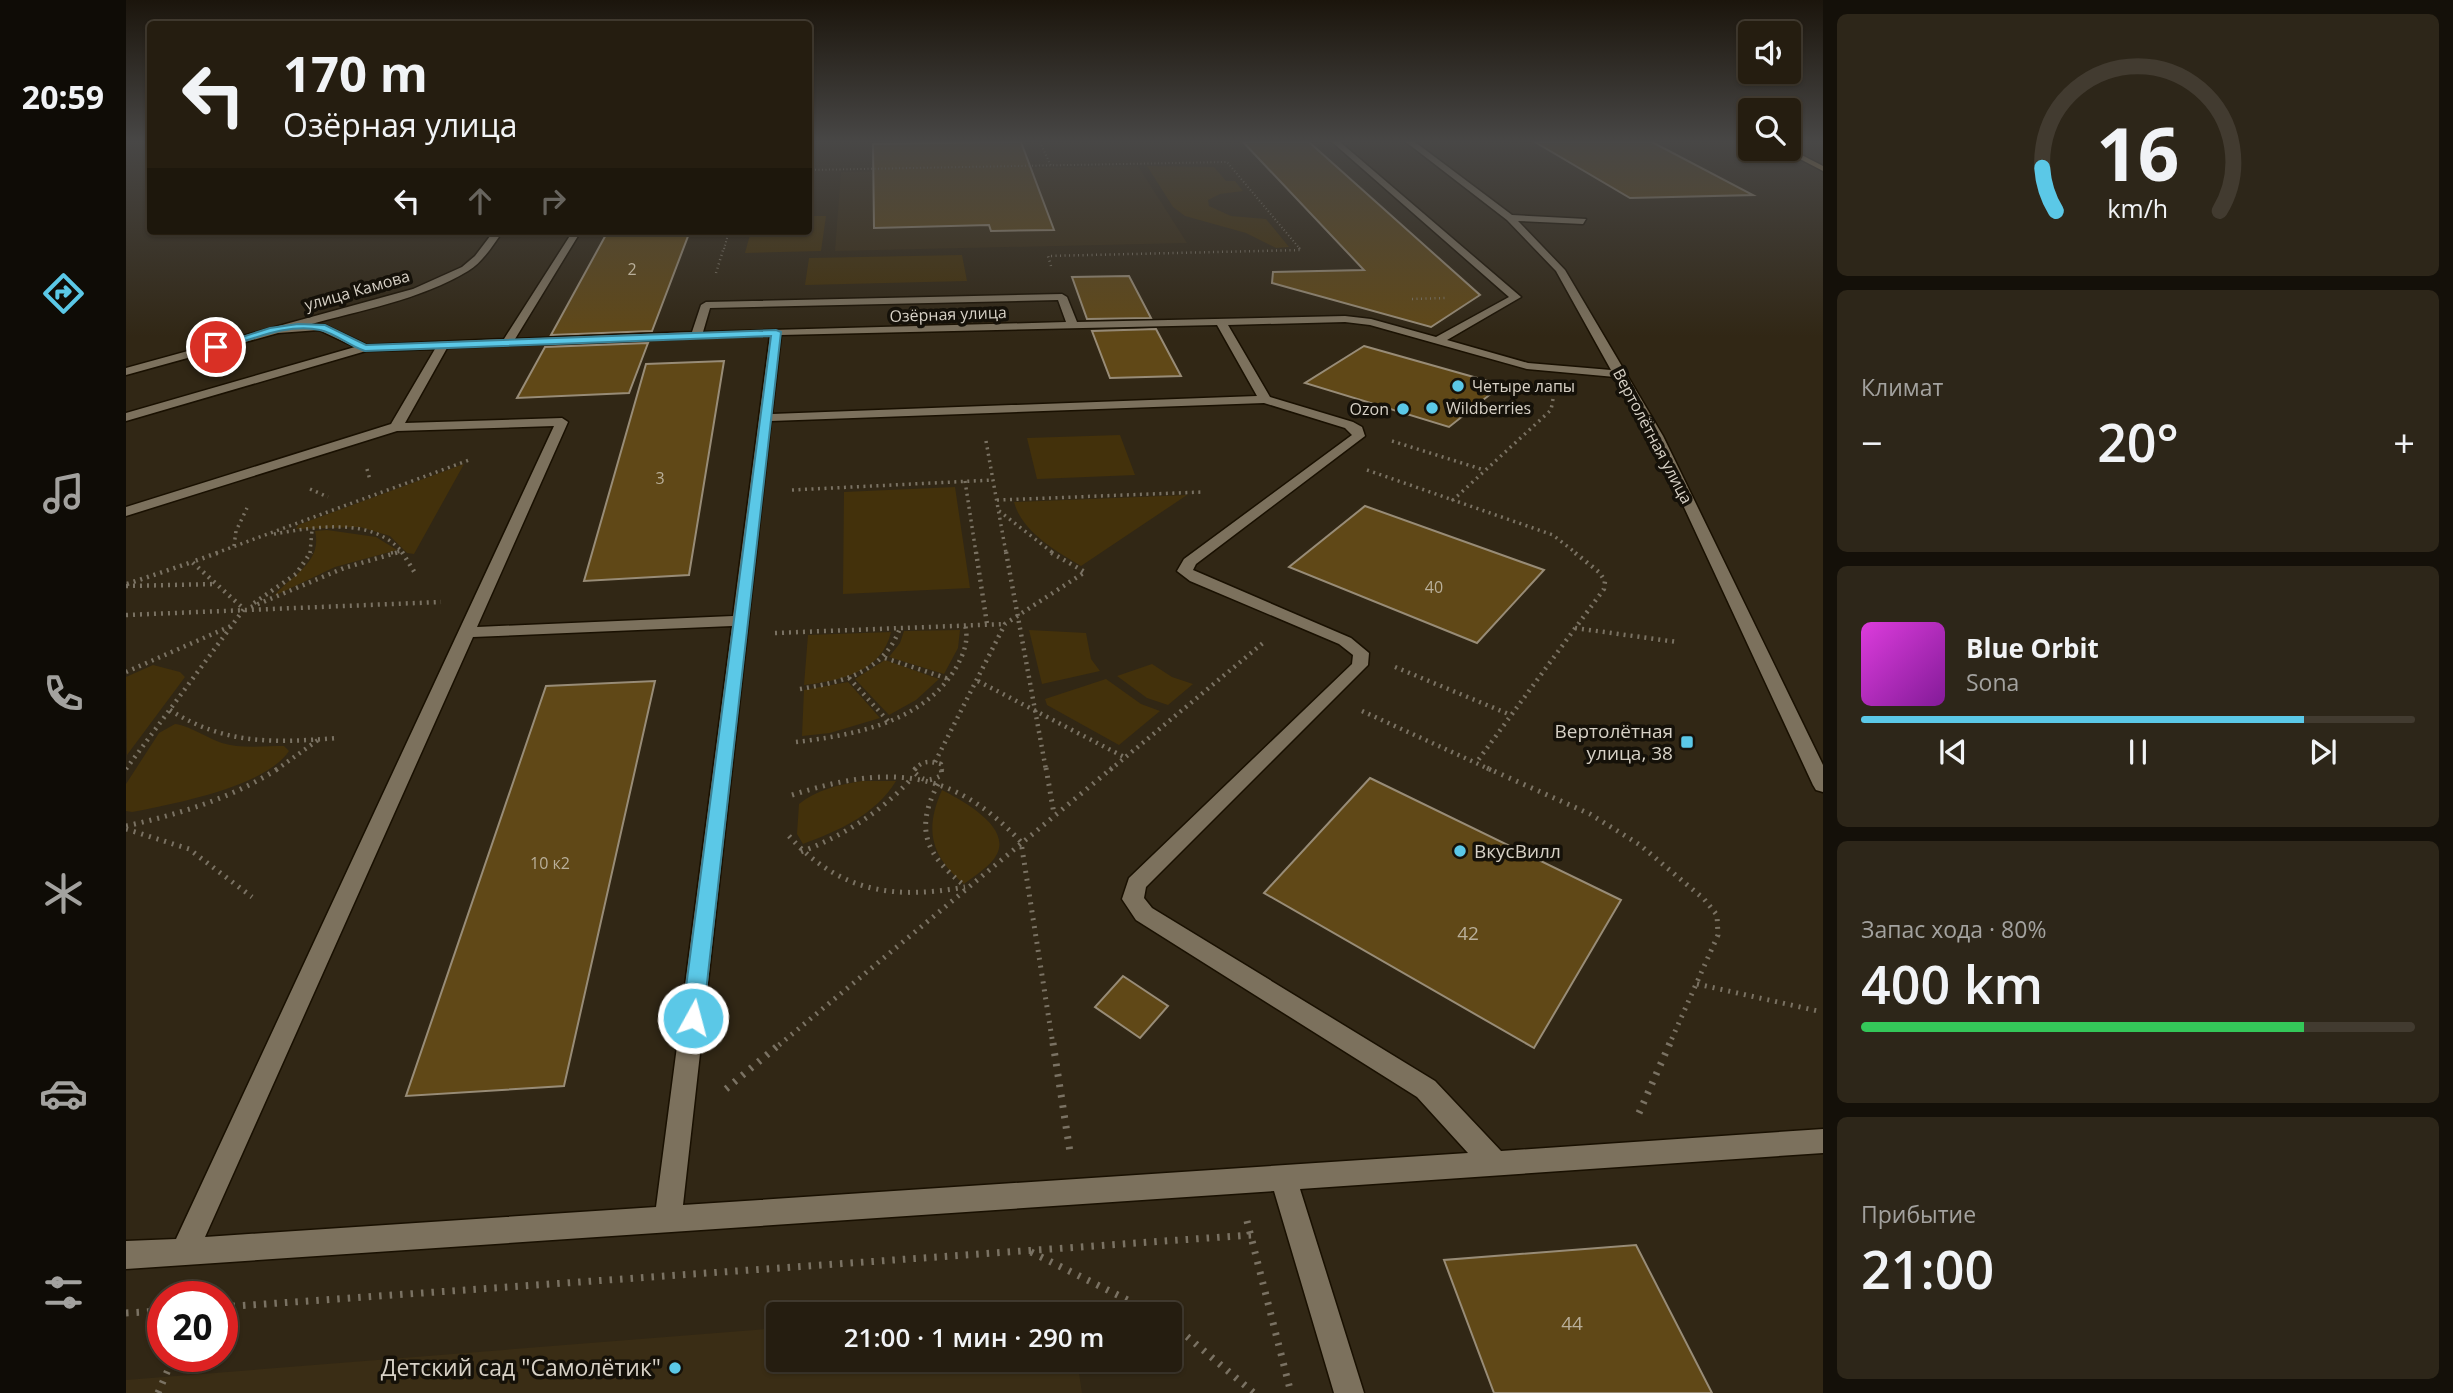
<!DOCTYPE html>
<html lang="ru">
<meta charset="utf-8">
<style>
:root{--surface:#251d10;--page:#2d2619;--text:#f1f3f6;--muted:#a3a29f;--line:#423b30;--accent:#5bc8e7}
body{margin:0;font-family:"Open Sans",sans-serif;background:var(--page);color:var(--text);height:100vh;display:flex;flex-direction:column;font-size:26px;white-space:nowrap}
*{box-sizing:border-box;margin:0}
p{font-size:23px;color:var(--muted)}
.icon{flex:none;width:38px;height:38px;fill:none;stroke:currentColor;stroke-width:2;stroke-linecap:round;stroke-linejoin:round}
.map{position:relative;flex:1;overflow:hidden}
.sheet{display:flex;flex-direction:column;gap:14px;padding:14px;background:#141009;width:630px}
.sheet>*{flex:none}
.guide{position:absolute;left:21px;top:21px;width:665px;height:214px;border-radius:7px;box-shadow:0 2px 5px #0004,0 0 0 2px var(--line);background:#251d10;color:var(--text);overflow:hidden}
.buttons{position:absolute;left:1612px;top:21px;display:grid;gap:14px}
.buttons a{display:grid;place-items:center;width:63px;height:63px;border-radius:7px;background:var(--surface);box-shadow:0 2px 5px #0004,0 0 0 2px var(--line);font-size:35px}
.speed{position:absolute;left:21px;top:1281px;display:flex;gap:14px;font-size:35px;font-weight:700;text-align:center}
.speed>*{display:grid;place-content:center;width:91px;height:91px;border-radius:50%;background:var(--surface);box-shadow:0 2px 5px #0004,0 0 0 2px var(--line);line-height:1}
.speed .limit{border:10px solid #d22;background:#fff;color:#111}
.pin{position:absolute;display:grid;place-items:center;width:60px;height:60px;color:#fff;margin:-30px;border:4px solid #fff;border-radius:50%;box-shadow:0 2px 7px #0007}
.me{position:absolute;width:77px;margin:-38px;rotate:7deg;stroke-linejoin:round;filter:drop-shadow(0 0 5px #0008)}
.turn{display:flex;align-items:center;gap:24px;height:147px;padding:0 21px;font-size:32px}
.turn .icon{width:91px;height:91px;stroke-width:2.5}
.turn b{display:block;font-size:49px;line-height:60px}
.lanes{display:flex;align-items:center;height:66px;padding:0 21px;background:#0003;justify-content:center;gap:35px;direction:ltr}
.lanes .off{opacity:.35}
.big{font-size:52px;font-weight:600;line-height:1.1}
.sheet .tile{flex:1;display:flex;flex-direction:column;justify-content:center;gap:10px;min-width:0;padding:0 24px;border-radius:10px;background:var(--page)}
.sheet .dial{align-items:center;gap:0}
.dial svg{height:182px;overflow:visible;fill:none;stroke:var(--line);stroke-width:7;stroke-linecap:round;text-anchor:middle}
.dial text{fill:var(--text);stroke:none}
.song{display:flex;align-items:center;gap:21px}
.cover{width:84px;height:84px;border-radius:10px;background:linear-gradient(135deg,hsl(300 70% 55%),hsl(290 70% 35%))}
.played{height:7px;border-radius:4px;background:linear-gradient(90deg,var(--accent) 80%,var(--line) 80%)}
.keys{display:flex;justify-content:space-around;direction:ltr}
.heat{display:flex;justify-content:space-between;align-items:center;font-size:38px;direction:ltr}
.charge{height:10px;border-radius:5px;background:linear-gradient(90deg,#34c759 80%,var(--line) 0)}
.trip{position:absolute;left:640px;top:1302px;width:416px;height:70px;border-radius:7px;background:var(--surface);box-shadow:0 2px 5px #0004,0 0 0 2px var(--line);font-weight:600;line-height:70px;text-align:center}
main{display:flex;flex:1;min-height:0}
.menu{display:flex;flex-direction:column;width:126px;justify-content:space-around;align-items:center;background:#0f0c06;color:var(--muted)}
.menu .icon{width:49px;height:49px}
.menu .current{color:var(--accent)}
.menu b{font-size:32px;color:var(--text)}
.map>svg:first-child{display:block}
.built{fill:#3a2d15}
.green{fill:#43310b}
.building{fill:#604817;stroke:#988c77;stroke-width:2}
.lines{fill:none;stroke-linecap:round;stroke-linejoin:round}
.minor-casing{stroke:#191001;stroke-width:3}
.major-casing{stroke:#191001;stroke-width:3}
.path-far5{stroke:#7a7263;stroke-width:2;stroke-dasharray:1 2.5;stroke-linecap:butt}
.path-far4{stroke:#7a7263;stroke-width:2.5;stroke-dasharray:1 3.5;stroke-linecap:butt}
.path-far3{stroke:#7a7263;stroke-width:3.5;stroke-dasharray:2 4.5;stroke-linecap:butt}
.path-far2{stroke:#7a7263;stroke-width:4.5;stroke-dasharray:2 5;stroke-linecap:butt}
.path-far1{stroke:#7a7263;stroke-width:5;stroke-dasharray:2 6;stroke-linecap:butt}
.path{stroke:#7a7263;stroke-width:7;stroke-dasharray:2.5 8;stroke-linecap:butt}
.minor{fill:#7c715d;fill-rule:evenodd}
.major{fill:#af9159;fill-rule:evenodd}
.route{fill:#5bc8e7;stroke:#3b8296;stroke-width:2}
.poi-dot{fill:#5bc8e7;stroke:#151109;stroke-width:2.5}
.labels{text-anchor:middle;stroke-width:7;stroke-linejoin:round;paint-order:stroke}
.number-label{font-size:16px;fill:#b9af9a}
.far-street-label{font-size:16px;fill:#d7d1c6;stroke:#151109}
.far-poi-label{font-size:16px;fill:#d7d1c6;stroke:#151109;text-anchor:start}
.poi-label{font-size:19px;fill:#d7d1c6;stroke:#151109;text-anchor:end}
.near-number-label{font-size:19px;fill:#b9af9a}
.near-poi-label{font-size:23px;fill:#d7d1c6;stroke:#151109;text-anchor:end}
</style>
<main>
<nav class="menu">
<b>20:59</b>
<svg class="icon current" aria-label="directions" viewBox="0 0 24 24"><path d="M12 3l9 9-9 9-9-9zM9 14v-3h6M13 9l2 2-2 2"/></svg>
<svg class="icon" aria-label="music" viewBox="0 0 24 24"><path d="M9 18V5l10-2v13"/><circle cx="6" cy="18" r="3"/><circle cx="16" cy="16" r="3"/></svg>
<svg class="icon" aria-label="phone" viewBox="0 0 24 24"><path d="M5 4h4l2 5-3 2q2 4 5 5l2-3 5 2v4C11 20 4 13 5 4z"/></svg>
<svg class="icon" aria-label="climate" viewBox="0 0 24 24"><path d="M12 3v18M4 7l16 10M4 17L20 7"/></svg>
<svg class="icon" aria-label="car" viewBox="0 0 24 24"><path d="M5 17H2v-5l4-1 3-4h7l3 4 3 1v5h-3M9 17h6M6 11h13"/><circle cx="7" cy="17" r="2"/><circle cx="17" cy="17" r="2"/></svg>
<svg class="icon" aria-label="filters" viewBox="0 0 24 24"><path d="M4 7h16M4 17h16"/><circle cx="9" cy="7" r="2"/><circle cx="15" cy="17" r="2"/></svg>
</nav>
<div class="map">
<svg width="1697" height="1393" viewBox="0 0 1697 1393">
<rect width="100%" height="100%" fill="#312715"/>
<path class="built" d="M 1012,166 L 1061,243 L 709,251 L 715,172 Z
M 944,1305 L 945,1314 L 825,1314 Z
M 653,1328 L 653,1360 L 951,1360 L 956,1393 L 0,1393 L 0,1380 Z"/>
<path class="green" d="M 1021,166 L 1088,167 L 1100,181 L 1109,181 L 1117,191 L 1094,194 L 1082,200 L 1083,206 L 1105,216 L 1140,219 L 1163,247 L 1150,248 L 1120,233 L 1059,216 L 1047,207 Z
M 683,216 L 700,216 L 695,251 L 619,253 L 625,231 L 682,231 Z
M 836,255 L 841,281 L 679,285 L 683,258 Z
M 994,435 L 1009,475 L 911,479 L 901,438 Z
M 338,464 L 288,554 L 281,553 L 264,536 L 234,527 L 170,529 L 172,525 Z
M 829,487 L 844,588 L 717,594 L 718,492 Z
M 1061,495 L 955,566 C 930,551 896,532 888,502 Z
M 201,530 L 250,537 L 271,550 L 209,567 L 148,596 C 164,576 197,563 189,531 Z
M 834,630 L 832,648 L 818,674 L 763,657 L 774,643 L 778,631 Z
M 903,630 L 960,633 L 965,659 L 974,671 L 916,684 Z
M 765,632 C 756,672 713,681 678,685 L 682,635 Z
M 759,660 L 813,679 L 790,700 L 763,715 L 729,679 Z
M 1026,664 L 1046,677 L 1067,684 L 1042,705 L 1021,698 L 991,676 Z
M 27,665 L 54,672 L 59,677 L 1,755 L 0,677 Z
M 980,679 L 1015,704 L 1034,711 L 993,745 L 921,705 L 919,699 Z
M 722,682 L 754,718 L 704,733 L 676,736 L 678,690 Z
M 49,724 C 62,725 81,738 96,743 C 114,749 138,746 158,746 L 163,751 C 139,787 47,804 6,812 L 0,811 L 0,784 L 33,733 Z
M 736,781 L 770,781 C 749,815 714,830 677,844 L 671,834 L 673,804 C 692,789 712,785 736,781 Z
M 816,790 C 835,800 885,826 871,854 C 865,866 848,876 838,884 C 805,856 798,830 816,790 Z"/>
<path class="building" d="M 895,142 L 928,230 L 865,231 L 863,225 L 748,228 L 747,144 Z
M 1117,142 L 1183,142 L 1354,295 L 1305,327 L 1146,283 L 1147,272 L 1238,270 Z
M 1409,142 L 1526,142 L 1627,195 L 1504,198 Z
M 482,231 L 564,231 L 526,331 L 425,335 Z
M 1003,276 L 1025,318 L 961,319 L 946,277 Z
M 1030,329 L 1055,376 L 984,378 L 966,331 Z
M 522,343 L 503,393 L 391,398 L 419,347 Z
M 1238,346 L 1376,385 L 1323,427 L 1179,383 Z
M 598,361 L 563,575 L 458,581 L 520,364 Z
M 1239,506 L 1418,570 L 1351,643 L 1163,567 Z
M 529,681 L 438,1086 L 280,1096 L 420,686 Z
M 1244,778 L 1495,900 L 1408,1048 L 1138,893 Z
M 997,976 L 1042,1006 L 1014,1038 L 969,1007 Z
M 1510,1245 L 1586,1393 L 1368,1393 L 1318,1260 Z"/>
<g class="lines">
<g class="minor-casing">
<path id="minor" d="M 1206,142 L 1214,142 L 1395,297 L 1321,340 L 1402,363 L 1485,370 L 1430,271 L 1381,220 L 1280,142 L 1289,142 L 1386,215 L 1460,219 L 1457,224 L 1392,221 L 1439,270 L 1537,436 L 1697,765 L 1697,792 L 1690,790 L 1687,785 L 1525,436 L 1489,377 L 1401,369 L 1244,325 L 1219,322 L 1102,325 L 1144,397 L 1227,422 L 1236,427 L 1239,436 L 1070,564 L 1067,570 L 1225,638 L 1243,653 L 1242,665 L 1020,887 L 1018,898 L 1026,908 L 1309,1081 L 1375,1151 L 1697,1129 L 1697,1153 L 1174,1189 L 1238,1393 L 1208,1393 L 1148,1191 L 0,1269 L 0,1241 L 50,1239 L 428,426 L 271,431 L 0,516 L 0,507 L 265,424 L 309,349 L 240,351 L 0,421 L 0,413 L 229,347 L 193,330 L 152,333 L 0,375 L 0,368 L 287,289 L 336,267 L 349,256 L 368,231 L 377,231 C 367,245 357,262 342,271 C 294,300 235,310 182,325 L 199,325 L 241,345 L 378,339 L 447,231 L 455,231 L 389,339 L 566,332 L 575,305 L 580,302 L 936,294 L 941,297 L 951,322 L 1219,316 L 1245,319 L 1310,337 L 1383,297 ZM 932,300 L 940,322 L 577,332 L 584,308 ZM 1091,325 L 1131,396 L 646,414 L 655,335 ZM 644,335 L 607,616 L 351,627 L 442,422 L 436,418 L 279,423 L 321,348 ZM 1138,403 L 1219,428 L 1226,435 L 1058,559 L 1051,571 L 1064,581 L 1213,644 L 1227,655 L 1226,664 L 1003,878 L 996,899 L 1010,920 L 1291,1097 L 1342,1153 L 557,1205 L 645,421 ZM 606,626 L 530,1207 L 79,1237 L 347,637 Z"/>
</g>
<g class="major-casing">
<path id="major" d="M 1662,148 L 1697,166 L 1697,171 L 1655,149 Z"/>
</g>
<path class="path-far5" d="M 914,142 L 925,166
M 682,170 L 1101,162 L 1174,249
M 598,249 L 603,231"/>
<path class="path-far4" d="M 925,266 L 922,256 L 1175,250 L 1172,247
M 590,273 L 598,247
M 1286,299 L 1319,298"/>
<path class="path-far3" d="M 1427,399 L 1425,410 L 1327,500 L 1427,535 L 1450,553
M 860,441 L 880,553
M 1266,441 L 1358,470
M 241,469 L 244,480
M 1241,470 L 1327,500
M 839,481 L 850,553
M 184,489 L 202,497
M 666,490 L 867,480
M 871,500 L 1076,492
M 873,511 L 927,553
M 148,534 C 189,527 247,516 277,553
M 108,546 L 110,531 L 121,508
M 90,553 L 346,459
M 184,553 L 186,530
M 265,553 L 276,551"/>
<path class="path-far2" d="M 276,552 L 289,573
M 850,552 L 861,624
M 880,552 L 920,770
M 1,584 L 66,562
M 0,586 L 90,584
M 128,603 L 170,574 L 185,552
M 125,607 L 218,568 L 273,552
M 0,615 L 315,602
M 1449,628 L 1551,642
M 649,633 L 879,624
M 759,658 L 823,679
M 1269,667 L 1385,715
M 0,672 L 105,626
M 723,678 L 762,721
M 852,681 L 998,757
M 674,689 C 717,682 758,672 774,628
M 44,710 C 99,745 148,743 211,738
M 1236,711 L 1350,763
M 670,742 C 729,735 799,722 831,666 C 838,653 843,640 839,625
M 809,762 L 879,624 L 959,572 L 924,552
M 0,769 L 118,609 L 66,562 L 94,552
M 150,770 L 192,740
M 788,770 C 797,760 803,761 815,764 L 816,770
M 984,770 L 1137,643
M 1365,770 L 1350,763 L 1478,589 L 1479,581 L 1473,572 L 1448,552"/>
<path class="path-far1" d="M 790,768 L 787,771 C 798,782 802,782 816,775 L 815,768
M 920,768 L 928,814
M 1361,768 L 1464,814 L 1514,845 L 1578,899 L 1591,915 L 1592,935 L 1543,1045
M 812,784 C 788,830 800,855 839,886
M 666,795 C 760,765 825,767 895,842 L 927,1045
M 0,826 C 54,814 106,798 153,768
M 0,829 L 63,849 L 126,897
M 663,836 C 713,892 768,900 839,887
M 675,852 C 718,835 754,813 785,779
M 1571,984 L 1692,1011
M 653,1045 L 986,768"/>
<path class="path" d="M 927,1043 L 944,1152
M 600,1089 L 655,1043
M 1513,1113 L 1544,1043
M 1121,1221 L 1165,1393
M 905,1252 L 1030,1314
M 96,1307 L 1125,1235
M 0,1313 L 37,1311
M 1045,1323 L 1128,1393
M 32,1393 L 48,1356"/>
<use href="#minor" class="minor"/>
<use href="#major" class="major"/>
</g>
<linearGradient id="sky" x2="0" y2="1"><stop stop-color="#1b150c"/><stop offset="0.42" stop-color="#484746"/><stop offset="1" stop-color="#484746" stop-opacity="0"/></linearGradient>
<rect width="1697" height="337" fill="url(#sky)"/>
<path class="route" d="M 172,324 L 199,325 L 240,345 L 650,330 L 655,332 L 577,1018 L 574,1024 L 567,1027 L 559,1024 L 556,1018 L 645,336 L 239,351 C 223,346 209,333 194,330 C 161,322 121,342 90,350 L 85,347 L 144,328 Z"/>
<g class="poi-dot">
<circle cx="1332" cy="386" r="7"/>
<circle cx="1306" cy="408" r="7"/>
<circle cx="1277" cy="409" r="7"/>
<rect x="1554" y="735" width="14" height="14" rx="3.5"/>
<circle cx="1334" cy="851" r="7"/>
<circle cx="549" cy="1368" r="7"/>
</g>
<g class="labels">
<g class="number-label">
<text x="506" y="275">2</text>
<text x="534" y="484">3</text>
<text x="1308" y="593">40</text>
<text x="424" y="869">10 к2</text>
</g>
<g class="far-street-label">
<text transform="translate(231 290) rotate(-16)" y="6">улица Камова</text>
<text transform="translate(822 314) rotate(-2)" y="6">Озёрная улица</text>
<text transform="translate(1527 436) rotate(62)" y="6">Вертолётная улица</text>
</g>
<g class="far-poi-label">
<text x="1346" y="392">Четыре лапы</text>
<text x="1320" y="414">Wildberries</text>
<text x="1263" y="415" text-anchor="end">Ozon</text>
</g>
<g class="poi-label">
<text x="1547" y="738">Вертолётная<tspan x="1547" dy="22">улица, 38</tspan></text>
<text x="1348" y="858" text-anchor="start">ВкусВилл</text>
</g>
<g class="near-number-label">
<text x="1342" y="940">42</text>
<text x="1446" y="1330">44</text>
</g>
<g class="near-poi-label">
<text x="535" y="1376">Детский сад "Самолётик"</text>
</g>
</g>
</svg>
<div class="buttons">
<a><svg class="icon" aria-label="sound" viewBox="0 0 24 24"><path d="M4 9h4l5-4v14l-5-4H4zM17 9q2 3 0 6"/></svg></a>
<a><svg class="icon" aria-label="search" viewBox="0 0 24 24"><circle cx="10" cy="10" r="6"/><path d="M15 15l6 6"/></svg></a>
</div>
<div class="speed"><div class="limit">20</div></div>
<div class="pin" style="left:90px;top:347px;background:#d93025"><svg class="icon" aria-label="arrive" viewBox="0 0 24 24"><path d="M6 21V4h12l-3 4 3 4H6"/></svg></div>
<svg class="me" style="left:567px;top:1018px" viewBox="-20 -20 40 40"><circle r="17" fill="#5bc8e7" stroke="#fff" stroke-width="3"/><path d="M0-11L8 9 0 5-8 9z" fill="#fff"/></svg>
<div class="trip">21:00 · 1 мин · 290 m</div>
<div class="guide">
<div class="turn"><svg class="icon" aria-label="left" viewBox="0 0 24 24"><path d="M17 20v-9H6M10 6l-5 5 5 5"/></svg><div><b>170 m</b>Озёрная улица</div></div>
<div class="lanes"><svg class="icon" aria-label="left" viewBox="0 0 24 24"><path d="M17 20v-9H6M10 6l-5 5 5 5"/></svg><svg class="icon off" aria-label="ahead" viewBox="0 0 24 24"><path d="M12 20V5M6 11l6-6 6 6"/></svg><svg class="icon off" aria-label="right" viewBox="0 0 24 24"><path d="M7 20v-9h11M14 6l5 5-5 5"/></svg></div>
</div>
</div>
<section class="sheet">
<div class="tile dial"><svg viewBox="0 0 100 80">
<path d="M14 69A42 42 0 1 1 86 69"/>
<path d="M14 69A42 42 0 0 1 8 50" stroke="#5bc8e7"/>
<text x="50" y="56" font-size="32" font-weight="700">16</text>
<text x="50" y="72" font-size="11">km/h</text>
</svg></div>
<div class="tile"><p>Климат</p>
<div class="heat"><a>−</a><b class="big">20°</b><a>+</a></div>
</div>
<div class="tile">
<div class="song"><i class="cover"></i><div><b>Blue Orbit</b><p>Sona</p></div></div>
<div class="played"></div>
<div class="keys"><svg class="icon" aria-label="previous" viewBox="0 0 24 24"><path d="M18 5L8 12l10 7zM5 5v14"/></svg><svg class="icon" aria-label="pause" viewBox="0 0 24 24"><path d="M8 5v14M16 5v14"/></svg><svg class="icon" aria-label="next" viewBox="0 0 24 24"><path d="M6 5l10 7-10 7zM19 5v14"/></svg></div>
</div>
<div class="tile"><p>Запас хода · 80%</p><b class="big">400 km</b><div class="charge"></div></div>
<div class="tile"><p>Прибытие</p><b class="big">21:00</b></div>
</section>
</main>
